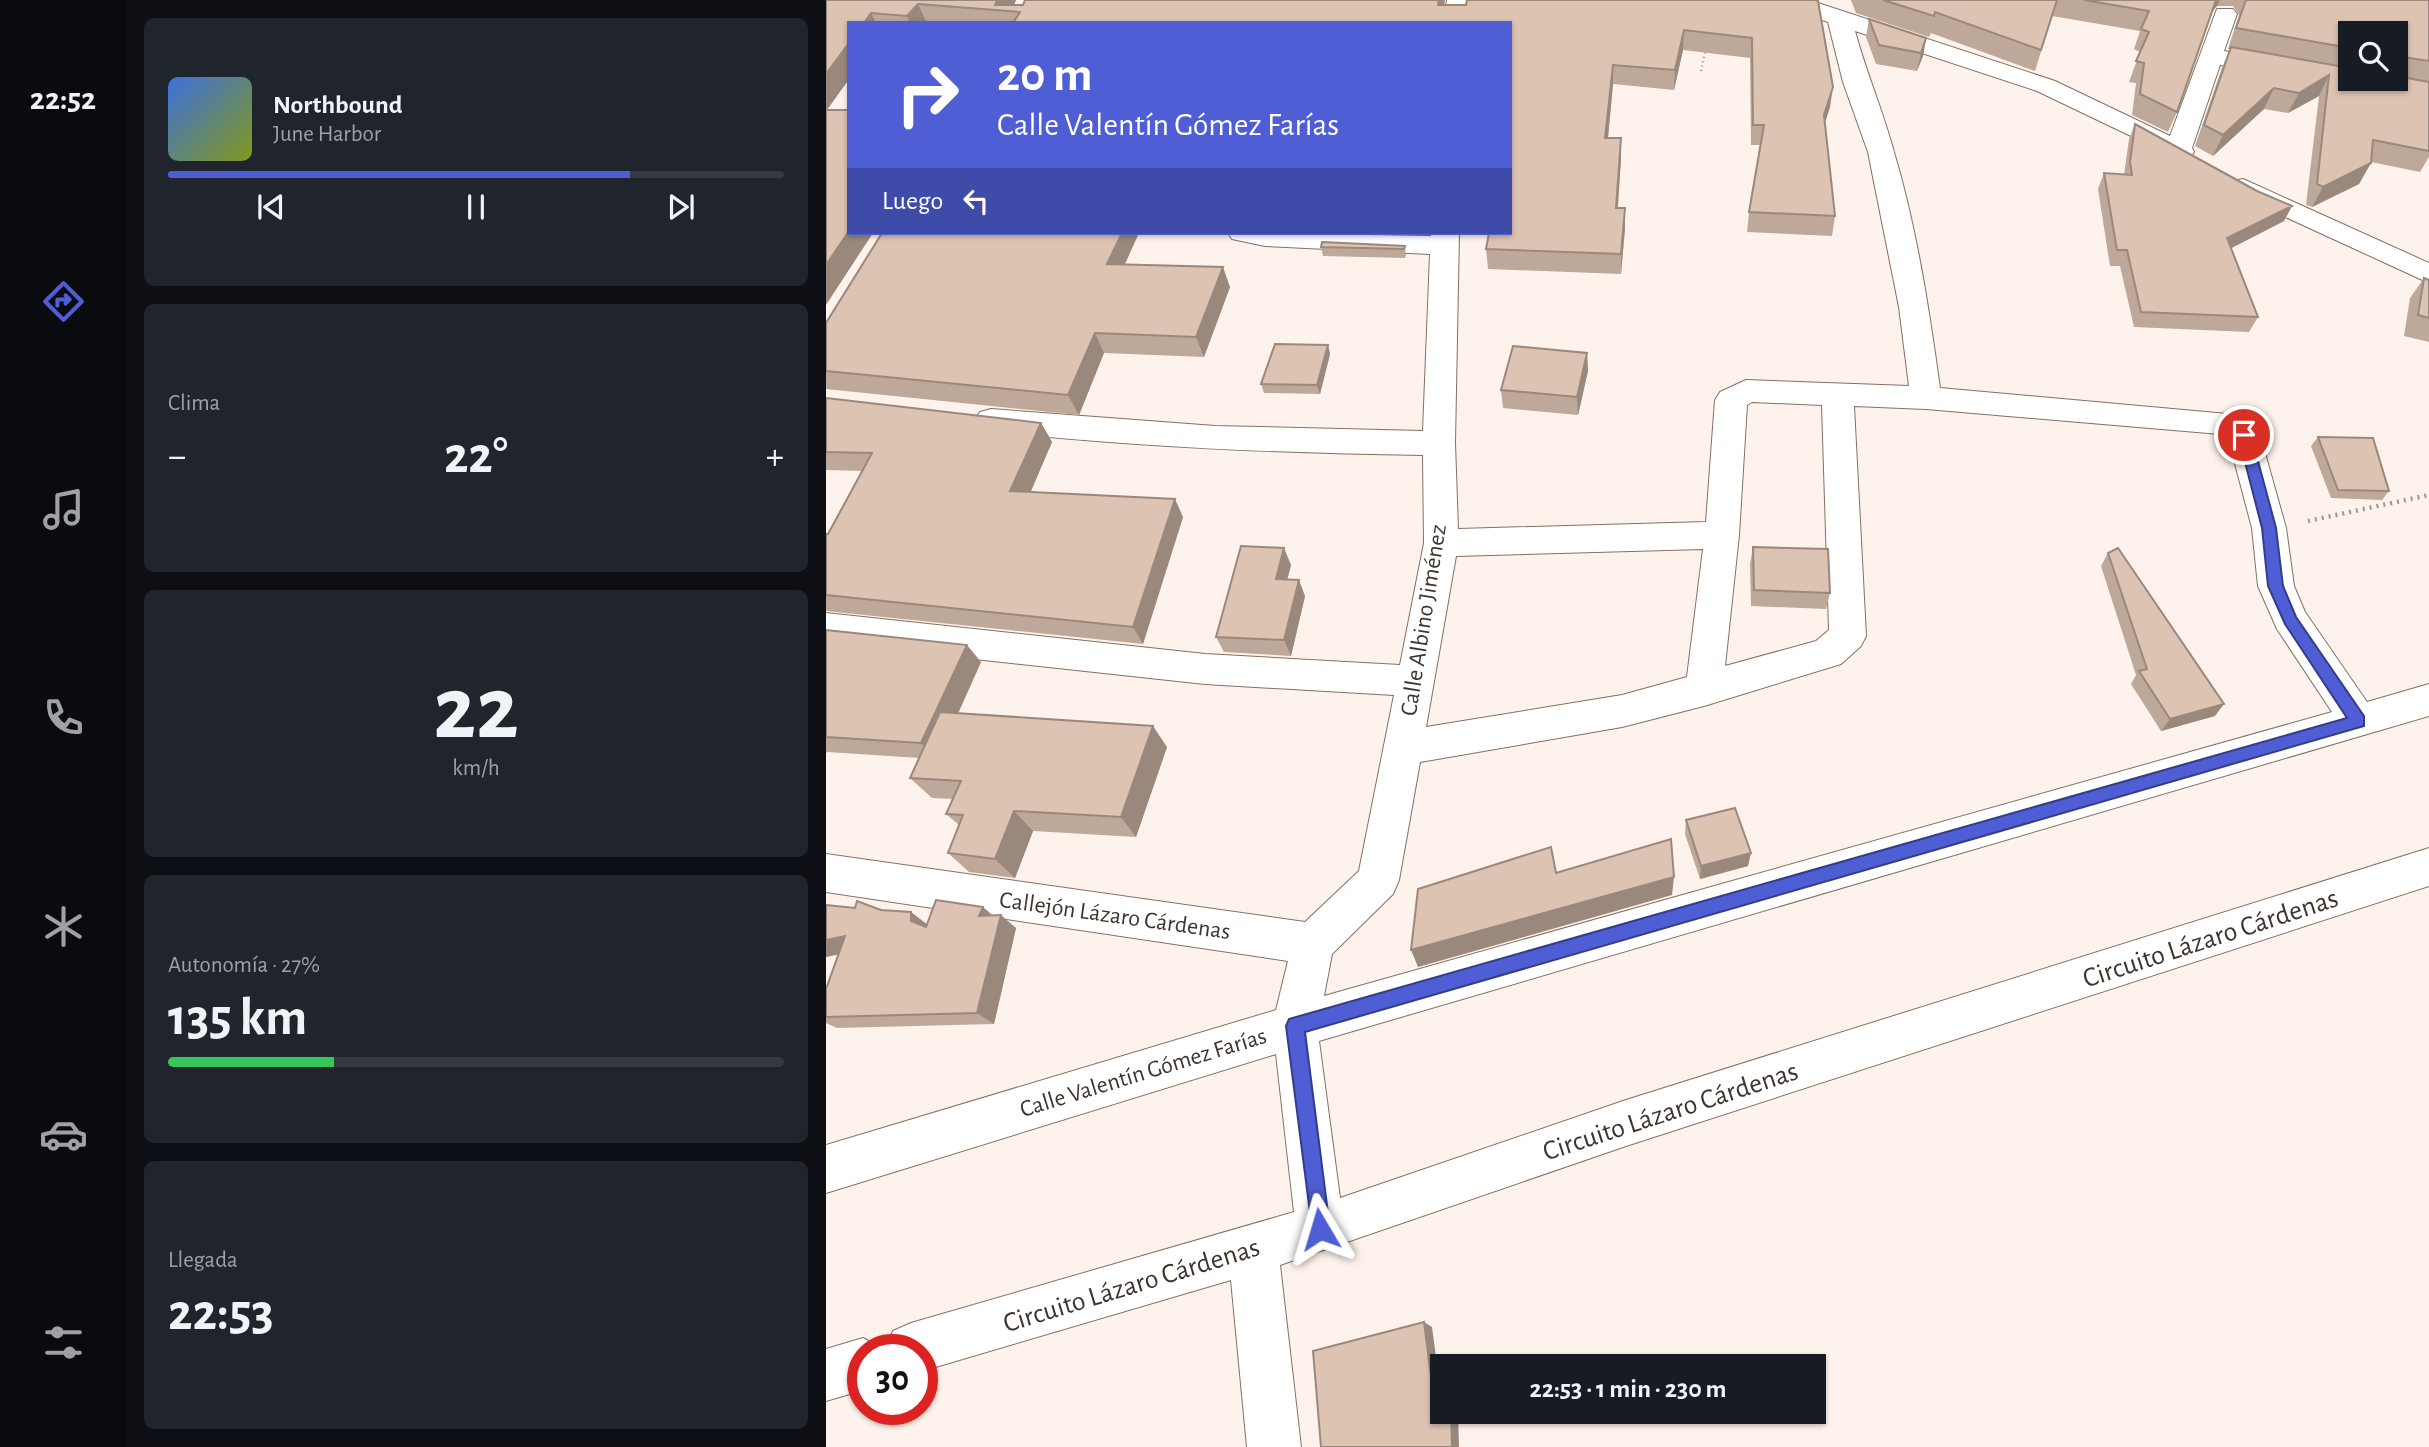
<!DOCTYPE html>
<html lang="es">
<meta charset="utf-8">
<style>
:root{--surface:#171b24;--page:#20242c;--text:#f1f3f6;--muted:#9ea1a6;--line:#363941;--accent:#4f5ed4}
body{margin:0;font-family:"Alegreya Sans",sans-serif;background:var(--page);color:var(--text);height:100vh;display:flex;flex-direction:column;font-size:26px;white-space:nowrap}
*{box-sizing:border-box;margin:0}
p{font-size:23px;color:var(--muted)}
.icon{flex:none;width:38px;height:38px;fill:none;stroke:currentColor;stroke-width:2;stroke-linecap:round;stroke-linejoin:round}
.map{position:relative;flex:1;overflow:hidden}
.side{display:flex;flex-direction:column;gap:18px;padding:18px;background:#0d0f14;width:700px}
.side>*{flex:none}
.hud{position:absolute;left:21px;top:21px;width:665px;height:214px;border-radius:0px;box-shadow:0 2px 5px #0004;background:#4f5ed4;color:#fff;overflow:hidden}
.controls{position:absolute;left:1512px;top:21px;display:grid;gap:14px}
.controls a{display:grid;place-items:center;width:70px;height:70px;border-radius:0px;background:var(--surface);box-shadow:0 2px 5px #0004;font-size:35px}
.speed{position:absolute;left:21px;top:1334px;display:flex;gap:14px;font-size:35px;font-weight:700;text-align:center}
.speed>*{display:grid;place-content:center;width:91px;height:91px;border-radius:50%;background:var(--surface);box-shadow:0 2px 5px #0004;line-height:1}
.speed .limit{border:10px solid #d22;background:#fff;color:#111}
.pin{position:absolute;display:grid;place-items:center;width:60px;height:60px;color:#fff;margin:-30px;border:4px solid #fff;border-radius:50%;box-shadow:0 2px 7px #0007}
.me{position:absolute;width:77px;margin:-38px;rotate:353deg;stroke-linejoin:round;filter:drop-shadow(0 0 5px #0008)}
.turn{display:flex;align-items:center;gap:24px;height:147px;padding:0 35px;font-size:32px}
.turn .icon{width:91px;height:91px;stroke-width:2.5}
.turn b{display:block;font-size:49px;line-height:60px}
.then{display:flex;align-items:center;height:66px;padding:0 35px;background:#0003;gap:14px;font-size:26px}
.big{font-size:52px;font-weight:600;line-height:1.1}
.side .tile{flex:1;display:flex;flex-direction:column;justify-content:center;gap:10px;min-width:0;padding:0 24px;border-radius:10px;background:var(--page)}
.side .dial{align-items:center;gap:0}
.dial b{font-size:91px;line-height:1}
.song{display:flex;align-items:center;gap:21px}
.cover{width:84px;height:84px;border-radius:10px;background:linear-gradient(135deg,hsl(220 70% 55%),hsl(70 70% 35%))}
.played{height:7px;border-radius:4px;background:linear-gradient(90deg,var(--accent) 75%,var(--line) 75%)}
.keys{display:flex;justify-content:space-around;direction:ltr}
.heat{display:flex;justify-content:space-between;align-items:center;font-size:38px;direction:ltr}
.charge{height:10px;border-radius:5px;background:linear-gradient(90deg,#34c759 27%,var(--line) 0)}
.trip{position:absolute;left:604px;top:1354px;width:396px;height:70px;border-radius:0px;background:var(--surface);box-shadow:0 2px 5px #0004;font-weight:600;line-height:70px;text-align:center}
main{display:flex;flex:1;min-height:0}
.menu{display:flex;flex-direction:column;width:126px;justify-content:space-around;align-items:center;background:#090b0e;color:var(--muted)}
.menu .icon{width:49px;height:49px}
.menu .current{color:var(--accent)}
.menu b{font-size:32px;color:var(--text)}
.map>svg:first-child{display:block}
.lines{fill:none;stroke-linecap:round;stroke-linejoin:round}
.minor-casing{stroke:#866f60;stroke-width:2}
.path-far1{stroke:#a1968f;stroke-width:2.5;stroke-dasharray:1 3.5;stroke-linecap:butt}
.path{stroke:#a1968f;stroke-width:4.5;stroke-dasharray:2 5;stroke-linecap:butt}
.minor{fill:#fff;fill-rule:evenodd}
.wall{fill:#bda899;fill-rule:evenodd}
.shaded-wall{fill:#9a887d}
.building{fill:#dcc3b2;stroke:#9a887d;stroke-width:2}
.route{fill:#4f5ed4;stroke:#333d8a;stroke-width:2}
.labels{text-anchor:middle;stroke-width:5;stroke-linejoin:round;paint-order:stroke}
.street-label{font-size:24px;fill:#3e342d;stroke:#fff}
.near-street-label{font-size:28px;fill:#3e342d;stroke:#fff}
</style>
<main>
<nav class="menu">
<b>22:52</b>
<svg class="icon current" aria-label="directions" viewBox="0 0 24 24"><path d="M12 3l9 9-9 9-9-9zM9 14v-3h6M13 9l2 2-2 2"/></svg>
<svg class="icon" aria-label="music" viewBox="0 0 24 24"><path d="M9 18V5l10-2v13"/><circle cx="6" cy="18" r="3"/><circle cx="16" cy="16" r="3"/></svg>
<svg class="icon" aria-label="phone" viewBox="0 0 24 24"><path d="M5 4h4l2 5-3 2q2 4 5 5l2-3 5 2v4C11 20 4 13 5 4z"/></svg>
<svg class="icon" aria-label="climate" viewBox="0 0 24 24"><path d="M12 3v18M4 7l16 10M4 17L20 7"/></svg>
<svg class="icon" aria-label="car" viewBox="0 0 24 24"><path d="M5 17H2v-5l4-1 3-4h7l3 4 3 1v5h-3M9 17h6M6 11h13"/><circle cx="7" cy="17" r="2"/><circle cx="17" cy="17" r="2"/></svg>
<svg class="icon" aria-label="filters" viewBox="0 0 24 24"><path d="M4 7h16M4 17h16"/><circle cx="9" cy="7" r="2"/><circle cx="15" cy="17" r="2"/></svg>
</nav>
<section class="side">
<div class="tile">
<div class="song"><i class="cover"></i><div><b>Northbound</b><p>June Harbor</p></div></div>
<div class="played"></div>
<div class="keys"><svg class="icon" aria-label="previous" viewBox="0 0 24 24"><path d="M18 5L8 12l10 7zM5 5v14"/></svg><svg class="icon" aria-label="pause" viewBox="0 0 24 24"><path d="M8 5v14M16 5v14"/></svg><svg class="icon" aria-label="next" viewBox="0 0 24 24"><path d="M6 5l10 7-10 7zM19 5v14"/></svg></div>
</div>
<div class="tile"><p>Clima</p>
<div class="heat"><a>−</a><b class="big">22°</b><a>+</a></div>
</div>
<div class="tile dial"><b>22</b><p>km/h</p></div>
<div class="tile"><p>Autonomía · 27%</p><b class="big">135 km</b><div class="charge"></div></div>
<div class="tile"><p>Llegada</p><b class="big">22:53</b></div>
</section>
<div class="map">
<svg width="1603" height="1447" viewBox="0 0 1603 1447">
<rect width="100%" height="100%" fill="#fef3ec"/>
<g class="lines">
<g class="minor-casing">
<path id="minor" d="M 621,0 L 645,0 L 641,23 L 617,23 Z
M 948,0 L 983,0 L 1229,81 L 1344,136 L 1391,9 L 1407,9 L 1411,14 L 1398,51 L 1460,63 L 1463,68 L 1460,73 L 1451,75 L 1394,65 L 1366,148 L 1368,152 L 1364,158 L 1355,160 L 1211,91 L 1029,31 C 1040,72 1057,111 1068,152 C 1091,229 1103,309 1114,388 L 1413,415 L 1429,427 L 1434,435 L 1460,528 L 1468,586 L 1479,612 L 1541,702 L 1603,684 L 1603,716 L 493,1041 L 514,1198 L 800,1100 L 1603,848 L 1603,886 L 800,1146 L 454,1265 L 475,1447 L 421,1447 L 405,1280 L 96,1371 L 96,1349 L 59,1349 L 67,1331 L 85,1323 L 468,1212 L 450,1054 L 0,1193 L 0,1145 L 450,1010 L 462,961 L 0,892 L 0,854 L 479,922 L 533,871 L 568,695 L 379,684 L 0,643 L 0,613 L 379,654 L 574,665 L 598,543 L 597,455 C 452,453 309,447 165,431 L 154,428 L 149,420 L 154,412 L 165,409 L 389,426 L 597,431 L 604,254 L 439,246 L 406,239 L 402,233 L 605,236 L 605,233 L 633,233 L 629,443 L 632,529 L 880,522 L 889,400 L 894,392 L 920,380 L 1083,386 L 1073,307 L 1042,152 L 1017,82 L 1002,22 L 952,5 ZM 926,402 L 996,405 L 1003,630 L 990,641 L 899,666 L 913,535 L 921,405 ZM 1028,406 L 1100,409 L 1394,434 L 1403,441 L 1426,528 L 1432,586 L 1451,629 L 1506,712 L 498,996 L 506,954 L 567,894 L 573,880 L 594,762 L 796,727 L 878,706 L 1015,664 L 1035,646 L 1040,636 ZM 877,549 L 861,677 L 796,695 L 600,727 L 630,556 Z
M 1417,179 L 1603,263 L 1603,283 L 1407,193 L 1403,187 L 1407,181 Z
M 37,1338 L 57,1349 L 37,1349 L 37,1390 L 0,1401 L 0,1349 Z"/>
</g>
<path class="path-far1" d="M 875,71 L 880,48"/>
<path class="path" d="M 1482,521 L 1603,495"/>
<use href="#minor" class="minor"/>
</g>
<path class="wall" d="M 0,0 L 190,0 L 188,5 L 640,5 L 990,0 L 1004,107 L 999,122 L 1009,216 L 1006,236 L 921,232 L 923,212 L 934,145 L 925,145 L 924,58 L 857,50 L 848,90 L 787,84 L 782,138 L 795,138 L 795,159 L 792,208 L 799,208 L 799,228 L 795,274 L 662,269 L 660,249 L 684,233 L 684,23 L 23,23 L 23,79 L 1,110 L 0,305 Z
M 1025,0 L 1603,0 L 1603,157 L 1594,172 L 1545,162 L 1533,184 L 1486,207 L 1480,205 L 1493,96 L 1462,113 L 1438,109 L 1387,156 L 1369,146 L 1396,68 L 1404,49 L 1402,49 L 1413,15 L 1407,6 L 1391,6 L 1386,11 L 1351,112 L 1342,132 L 1306,115 L 1310,83 L 1303,82 L 1314,52 L 1308,49 L 1314,31 L 1226,16 L 1209,71 L 1105,33 L 1103,37 L 1030,13 ZM 1524,33 L 1570,33 L 1570,79 L 1524,79 Z
M 1043,19 L 1100,38 L 1097,56 L 1091,71 L 1050,64 L 1040,37 Z
M 1309,124 L 1431,191 L 1466,206 L 1458,221 L 1405,248 L 1432,317 L 1423,332 L 1308,327 L 1294,266 L 1284,266 L 1272,189 L 1278,173 L 1298,175 L 1303,139 Z
M 579,246 L 580,255 L 579,258 L 497,256 L 495,247 Z
M 299,265 L 404,287 L 378,357 L 278,353 L 253,415 L 0,389 L 0,323 Z
M 1598,278 L 1603,280 L 1603,342 L 1578,336 L 1584,298 Z
M 502,345 L 504,354 L 494,394 L 438,393 L 435,384 Z
M 761,353 L 762,371 L 752,415 L 677,408 L 675,390 Z
M 0,398 L 215,423 L 226,442 L 204,492 L 357,517 L 317,644 L 0,611 L 0,534 L 2,534 L 36,471 L 0,470 Z
M 1492,437 L 1563,491 L 1556,500 L 1505,498 L 1485,446 Z
M 927,547 L 1004,593 L 1000,609 L 925,606 L 924,564 Z
M 1282,553 L 1389,716 L 1335,731 L 1305,684 L 1310,675 L 1275,566 Z
M 465,565 L 461,580 L 479,596 L 465,656 L 398,652 L 390,637 Z
M 0,630 L 155,662 L 132,714 L 341,747 L 310,837 L 207,831 L 189,878 L 143,872 L 122,853 L 133,825 L 120,814 L 127,799 L 106,798 L 84,778 L 94,758 L 1,752 L 0,753 Z
M 860,820 L 922,866 L 874,879 L 859,834 Z
M 55,910 L 101,924 L 167,916 L 190,928 L 168,1024 L 11,1028 L 0,1023 L 0,989 L 12,954 L 0,957 Z"/>
<path class="shaded-wall" d="M 171,0 L 190,0 L 185,11 L 169,5 Z
M 613,0 L 619,0 L 615,23 L 612,5 Z
M 1390,0 L 1394,0 L 1391,6 L 1385,13 Z
M 92,4 L 101,23 L 84,23 L 81,16 Z
M 45,13 L 50,23 L 38,23 Z
M 858,30 L 857,50 L 848,90 L 849,70 Z
M 1100,38 L 1097,56 L 1091,71 L 1095,53 Z
M 23,43 L 23,79 L 0,111 L 0,74 Z
M 787,65 L 787,84 L 780,158 L 779,138 Z
M 1503,75 L 1493,96 L 1462,113 L 1473,93 Z
M 1007,87 L 1004,107 L 995,135 L 998,115 Z
M 1448,88 L 1438,109 L 1387,156 L 1397,135 Z
M 795,138 L 795,159 L 790,228 L 790,208 Z
M 1545,163 L 1533,184 L 1486,207 L 1497,187 Z
M 1466,206 L 1458,221 L 1394,254 L 1401,238 Z
M 799,208 L 799,228 L 795,274 L 795,254 Z
M 23,231 L 23,233 L 47,233 L 0,305 L 0,265 Z
M 296,233 L 313,233 L 290,284 L 281,264 Z
M 397,267 L 404,287 L 378,357 L 370,337 Z
M 269,333 L 278,353 L 253,415 L 242,395 Z
M 502,345 L 504,354 L 494,394 L 491,385 Z
M 761,353 L 762,371 L 752,415 L 751,397 Z
M 215,423 L 226,442 L 197,510 L 184,491 Z
M 349,499 L 357,517 L 317,644 L 307,627 Z
M 458,548 L 465,565 L 457,596 L 450,579 Z
M 473,580 L 479,596 L 465,656 L 458,640 Z
M 141,645 L 155,662 L 111,759 L 95,743 Z
M 1398,704 L 1389,716 L 1335,731 L 1344,719 Z
M 327,726 L 341,747 L 310,837 L 295,817 Z
M 188,811 L 207,831 L 189,878 L 169,859 Z
M 925,853 L 922,866 L 874,879 L 875,866 Z
M 848,877 L 846,895 L 592,967 L 585,950 Z
M 157,907 L 172,920 L 153,916 Z
M 85,912 L 102,925 L 103,934 L 85,921 Z
M 175,915 L 190,928 L 168,1024 L 151,1013 Z
M 19,936 L 38,949 L 0,957 L 0,940 Z
M 598,1322 L 606,1327 L 615,1394 L 607,1392 Z
M 625,1412 L 632,1412 L 633,1447 L 626,1447 Z"/>
<path class="building" d="M 0,0 L 171,0 L 169,5 L 197,5 L 199,0 L 613,0 L 612,5 L 640,5 L 641,0 L 990,0 L 992,1 L 1007,87 L 998,115 L 1009,216 L 923,212 L 938,125 L 927,125 L 926,38 L 858,30 L 849,70 L 787,65 L 779,138 L 795,138 L 790,208 L 799,208 L 795,254 L 660,249 L 663,233 L 684,233 L 684,23 L 187,23 L 194,12 L 92,4 L 81,16 L 45,13 L 38,23 L 23,23 L 23,43 L 0,74 Z
M 1057,0 L 1231,0 L 1215,50 L 1109,12 L 1108,16 Z
M 1258,0 L 1390,0 L 1351,112 L 1314,94 L 1318,63 L 1310,61 L 1323,32 L 1315,29 L 1323,11 Z
M 1420,0 L 1603,0 L 1603,61 L 1570,56 L 1570,33 L 1524,33 L 1524,48 L 1410,28 Z
M 1043,19 L 1100,38 L 1095,53 L 1053,45 Z
M 1405,47 L 1524,68 L 1524,79 L 1570,79 L 1570,76 L 1603,82 L 1603,151 L 1547,140 L 1545,163 L 1497,187 L 1491,184 L 1503,75 L 1473,93 L 1448,88 L 1397,135 L 1378,125 Z
M 0,110 L 23,110 L 23,231 L 0,265 Z
M 1309,124 L 1431,191 L 1466,206 L 1401,238 L 1432,317 L 1315,312 L 1301,250 L 1291,250 L 1278,173 L 1306,175 L 1304,162 Z
M 56,233 L 296,233 L 281,264 L 397,267 L 370,337 L 269,333 L 242,395 L 0,371 L 0,323 Z
M 496,242 L 579,246 L 578,249 L 495,247 Z
M 1598,278 L 1603,280 L 1603,318 L 1592,315 Z
M 449,344 L 502,345 L 491,385 L 435,384 Z
M 687,346 L 761,353 L 751,397 L 675,390 Z
M 0,398 L 215,423 L 184,491 L 349,499 L 307,627 L 0,595 L 0,534 L 2,534 L 46,453 L 0,452 Z
M 1492,437 L 1547,438 L 1563,491 L 1512,490 Z
M 415,546 L 458,548 L 450,579 L 473,580 L 458,640 L 390,637 Z
M 927,547 L 1002,549 L 1004,593 L 928,590 Z
M 1292,548 L 1398,704 L 1344,719 L 1313,671 L 1321,669 L 1282,553 Z
M 0,630 L 141,645 L 95,743 L 0,737 Z
M 114,712 L 327,726 L 295,817 L 188,811 L 169,859 L 122,853 L 137,815 L 120,814 L 135,781 L 84,778 Z
M 909,808 L 925,853 L 875,866 L 860,820 Z
M 845,839 L 848,877 L 585,950 L 592,889 L 725,847 L 730,873 Z
M 110,900 L 157,907 L 153,916 L 175,915 L 151,1013 L 0,1017 L 0,989 L 19,936 L 0,940 L 0,905 L 29,908 L 31,901 L 55,910 L 85,912 L 85,921 L 100,927 Z
M 598,1322 L 607,1392 L 616,1389 L 616,1412 L 625,1412 L 626,1447 L 495,1447 L 487,1351 Z"/>
<path class="route" d="M 1418,431 L 1425,435 L 1450,528 L 1457,586 L 1470,617 L 1538,716 L 1538,726 L 479,1032 L 504,1229 L 501,1236 L 494,1239 L 487,1236 L 460,1026 L 463,1019 L 1521,718 L 1459,624 L 1442,586 L 1436,528 L 1412,435 Z"/>
<g class="labels">
<g class="street-label">
<text transform="translate(597 620) rotate(-81)" y="8">Calle Albino Jiménez</text>
<text transform="translate(289 915) rotate(8)" y="8">Callejón Lázaro Cárdenas</text>
<text transform="translate(317 1072) rotate(-17)" y="8">Calle Valentín Gómez Farías</text>
</g>
<g class="near-street-label">
<text transform="translate(1384 937) rotate(-18)" y="10">Circuito Lázaro Cárdenas</text>
<text transform="translate(844 1110) rotate(-18)" y="10">Circuito Lázaro Cárdenas</text>
<text transform="translate(305 1284) rotate(-17)" y="10">Circuito Lázaro Cárdenas</text>
</g>
</g>
</svg>
<div class="controls">
<a><svg class="icon" aria-label="search" viewBox="0 0 24 24"><circle cx="10" cy="10" r="6"/><path d="M15 15l6 6"/></svg></a>
</div>
<div class="speed"><div class="limit">30</div></div>
<div class="pin" style="left:1418px;top:435px;background:#d93025"><svg class="icon" aria-label="arrive" viewBox="0 0 24 24"><path d="M6 21V4h12l-3 4 3 4H6"/></svg></div>
<svg class="me" style="left:494px;top:1229px" viewBox="-20 -20 40 40"><path d="M0-17L14 15 0 8-14 15z" fill="#4f5ed4" stroke="#fff" stroke-width="4"/></svg>
<div class="trip">22:53 · 1 min · 230 m</div>
<div class="hud">
<div class="turn"><svg class="icon" aria-label="right" viewBox="0 0 24 24"><path d="M7 20v-9h11M14 6l5 5-5 5"/></svg><div><b>20 m</b>Calle Valentín Gómez Farías</div></div>
<div class="then">Luego<svg class="icon" aria-label="left" viewBox="0 0 24 24"><path d="M17 20v-9H6M10 6l-5 5 5 5"/></svg></div>
</div>
</div>
</main>
